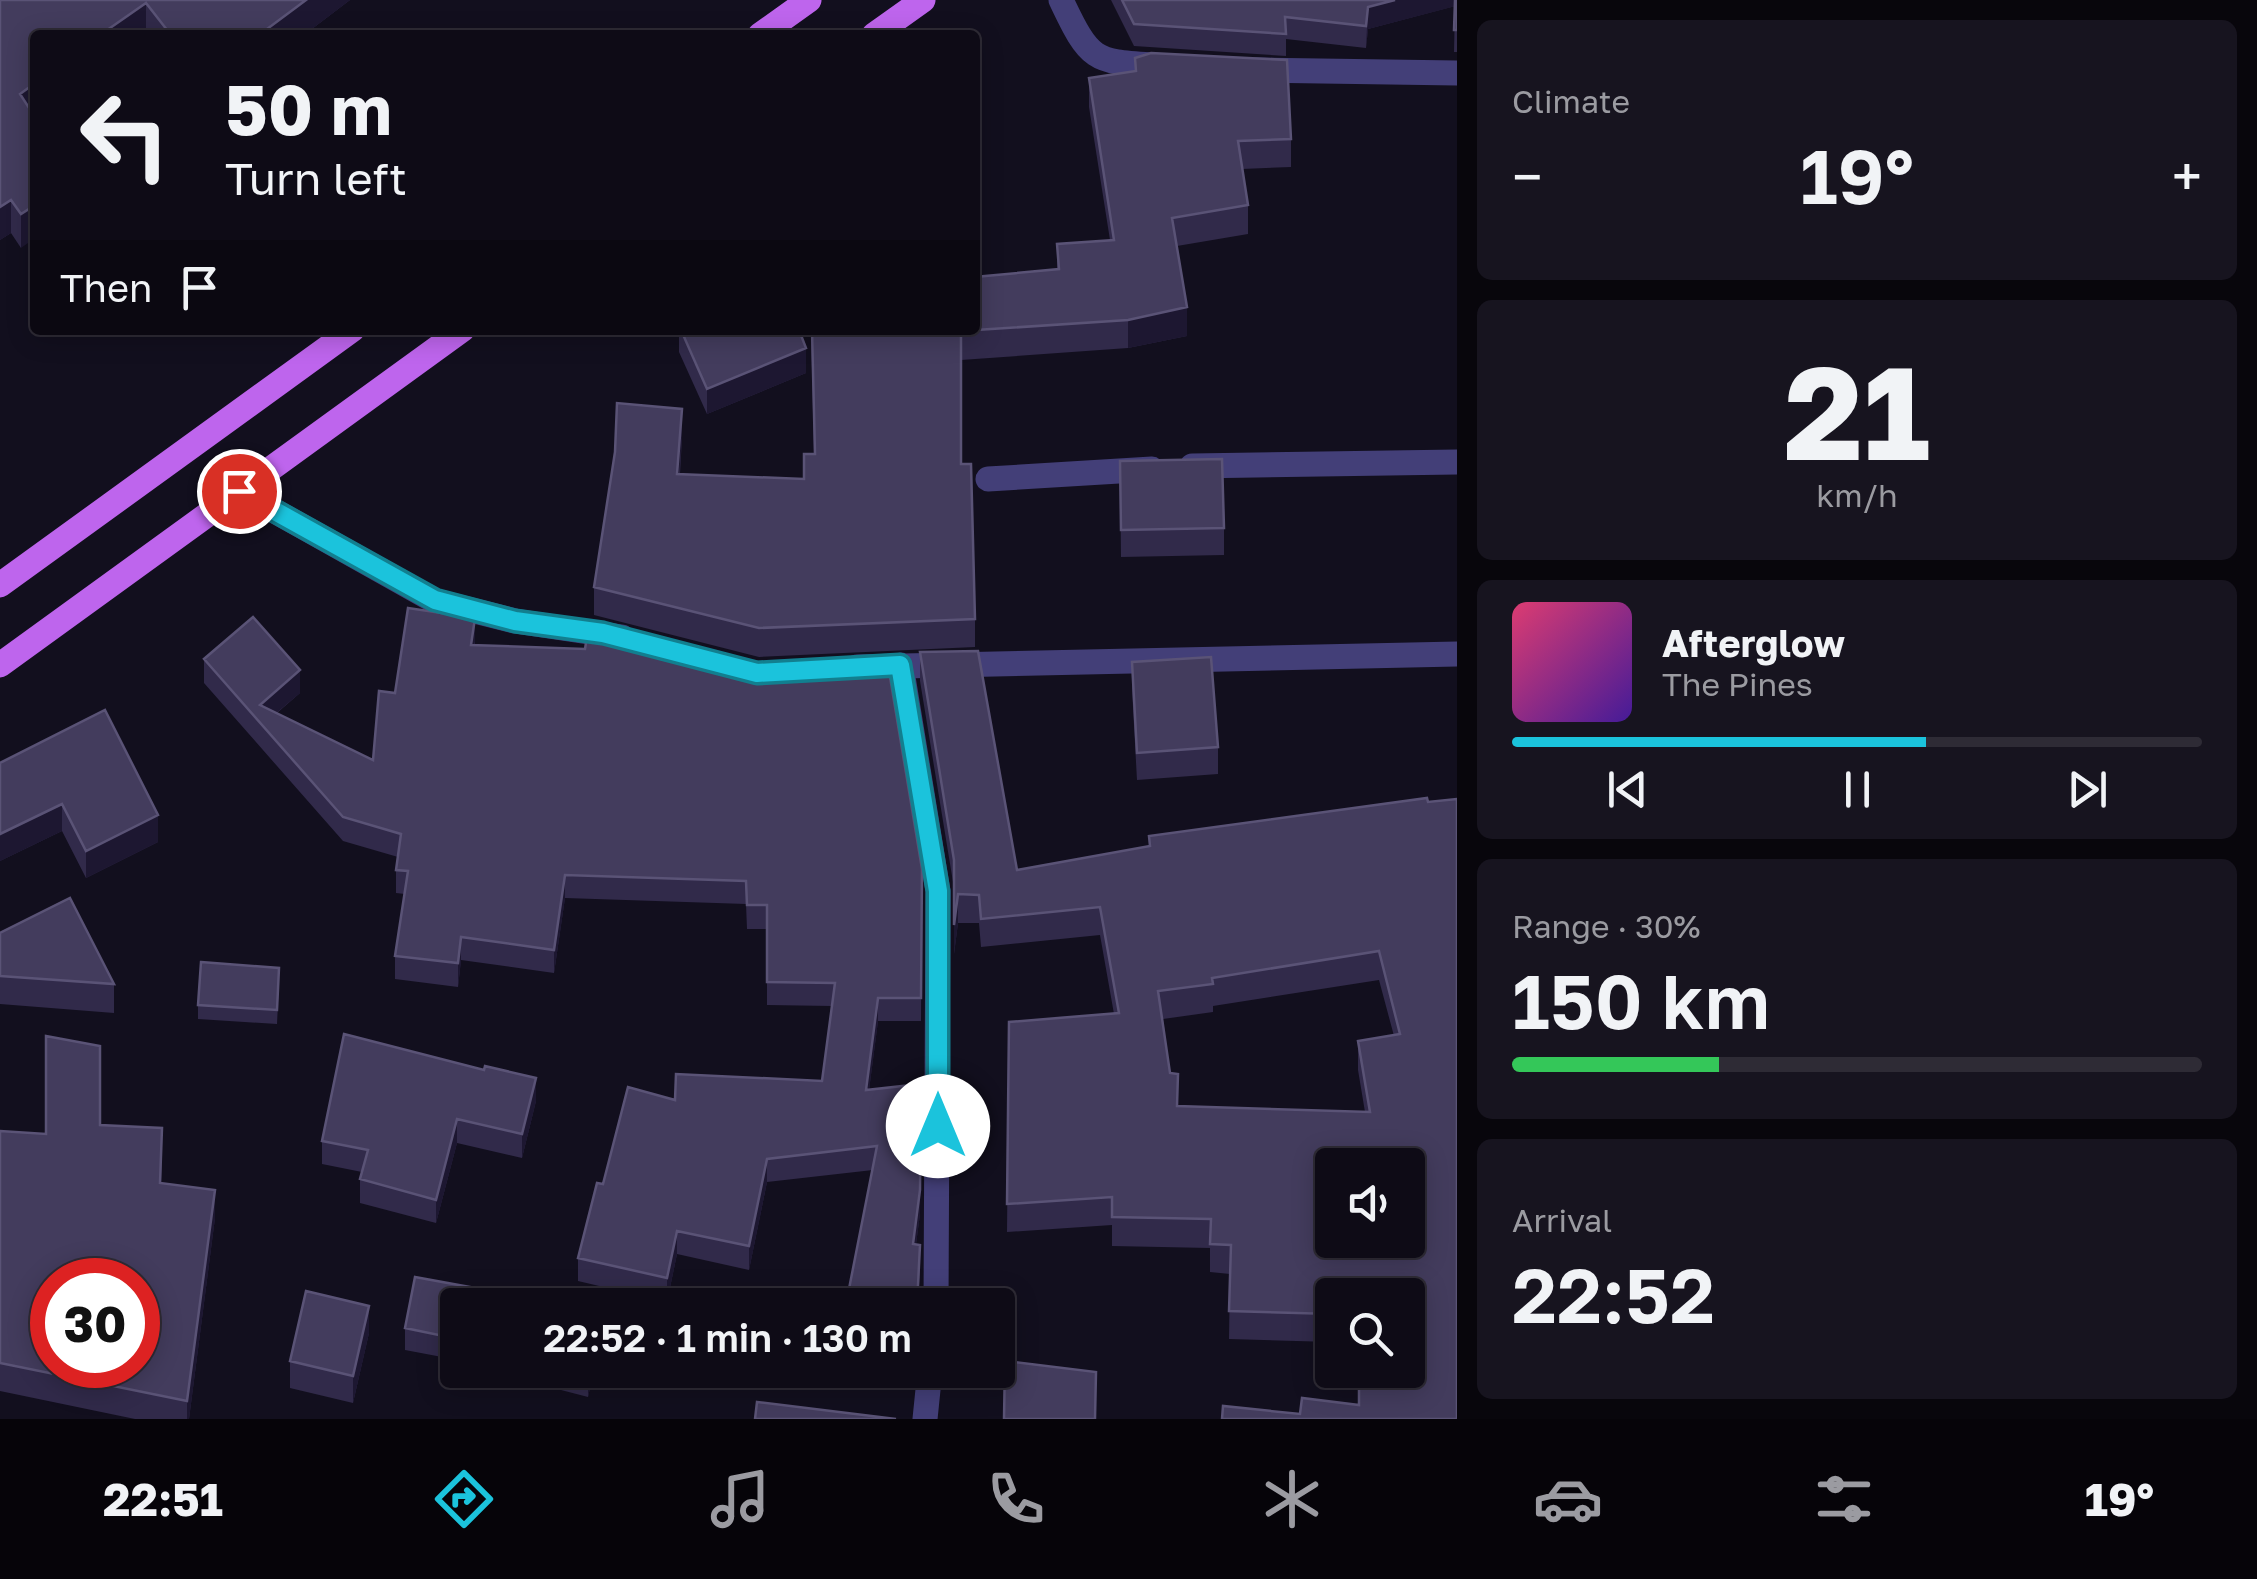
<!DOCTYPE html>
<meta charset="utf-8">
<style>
:root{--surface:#0e0b16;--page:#17141f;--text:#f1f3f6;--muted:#9b9ba1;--line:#2e2b35;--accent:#1bc3dc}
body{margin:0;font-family:"Golos Text",sans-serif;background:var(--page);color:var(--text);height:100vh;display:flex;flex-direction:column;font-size:38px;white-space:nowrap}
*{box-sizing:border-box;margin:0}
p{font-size:32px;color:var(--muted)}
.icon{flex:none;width:55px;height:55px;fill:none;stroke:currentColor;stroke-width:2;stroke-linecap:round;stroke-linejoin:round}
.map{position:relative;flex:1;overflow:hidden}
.drawer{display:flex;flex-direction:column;gap:20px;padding:20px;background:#08060c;width:800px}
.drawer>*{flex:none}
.guide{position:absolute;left:30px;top:30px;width:950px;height:305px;border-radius:10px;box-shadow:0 5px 25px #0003,0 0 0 2px var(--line);background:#0e0b16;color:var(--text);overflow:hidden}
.fabs{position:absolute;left:1315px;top:1148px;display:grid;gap:20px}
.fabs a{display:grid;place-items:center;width:110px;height:110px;border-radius:10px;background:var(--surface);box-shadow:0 5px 25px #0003,0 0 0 2px var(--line);font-size:50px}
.speed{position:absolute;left:30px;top:1258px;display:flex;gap:20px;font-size:50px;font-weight:700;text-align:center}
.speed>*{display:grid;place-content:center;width:130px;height:130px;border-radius:50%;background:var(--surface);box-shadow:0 5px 25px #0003,0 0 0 2px var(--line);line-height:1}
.speed .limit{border:15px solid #d22;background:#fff;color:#111}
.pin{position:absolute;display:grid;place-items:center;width:85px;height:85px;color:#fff;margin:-42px;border:5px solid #fff;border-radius:50%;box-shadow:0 2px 10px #0007}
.me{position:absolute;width:110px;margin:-55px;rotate:0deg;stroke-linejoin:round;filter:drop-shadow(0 0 8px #0008)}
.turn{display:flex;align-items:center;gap:35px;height:210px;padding:0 30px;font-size:45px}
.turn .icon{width:130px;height:130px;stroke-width:2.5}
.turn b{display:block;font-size:70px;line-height:85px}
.then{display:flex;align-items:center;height:95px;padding:0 30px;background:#0003;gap:20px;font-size:38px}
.big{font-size:75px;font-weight:600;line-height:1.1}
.drawer .tile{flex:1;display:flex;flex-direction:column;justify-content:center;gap:15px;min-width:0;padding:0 35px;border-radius:15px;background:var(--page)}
.drawer .dial{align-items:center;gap:0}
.dial b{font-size:130px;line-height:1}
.song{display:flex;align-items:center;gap:30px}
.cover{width:120px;height:120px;border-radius:15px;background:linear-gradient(135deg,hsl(340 70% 55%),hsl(260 70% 35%))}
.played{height:10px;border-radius:5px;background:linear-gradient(90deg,var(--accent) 60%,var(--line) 60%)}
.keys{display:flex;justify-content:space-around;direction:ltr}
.heat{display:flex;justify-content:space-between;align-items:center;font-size:55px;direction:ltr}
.charge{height:15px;border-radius:8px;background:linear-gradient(90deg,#34c759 30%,var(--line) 0)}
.trip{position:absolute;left:440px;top:1288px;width:575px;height:100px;border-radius:10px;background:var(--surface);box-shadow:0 5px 25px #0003,0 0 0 2px var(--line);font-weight:600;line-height:100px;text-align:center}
.dock{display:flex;height:160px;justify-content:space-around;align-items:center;background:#060409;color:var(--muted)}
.dock .icon{width:70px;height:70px}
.dock .on{color:var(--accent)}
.dock b{font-size:45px;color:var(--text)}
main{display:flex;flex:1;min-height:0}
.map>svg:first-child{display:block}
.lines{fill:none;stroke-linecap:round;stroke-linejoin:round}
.minor{stroke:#433f78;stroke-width:25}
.primary{stroke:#be65ed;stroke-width:25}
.wall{fill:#312a4a;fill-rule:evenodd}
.shaded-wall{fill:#1d1731}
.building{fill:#433c5d;stroke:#5a5376;stroke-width:2.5;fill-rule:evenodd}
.route-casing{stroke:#127f8f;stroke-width:25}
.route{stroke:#1bc3dc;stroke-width:18}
</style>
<main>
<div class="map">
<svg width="1457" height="1419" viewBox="0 0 1457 1419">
<rect width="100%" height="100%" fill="#120f1e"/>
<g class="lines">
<path class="minor" d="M 1061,0 C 1092,66 1095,61 1166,66
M 1256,70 L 1457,73
M 1192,466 L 1457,462
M 988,479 L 1152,469
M 239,491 L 435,601 L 515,621 L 622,637
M 901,665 L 938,891 L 936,1305
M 857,667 L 1457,654
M 925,1419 L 930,1370"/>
<path class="primary" d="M 760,35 L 809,0
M 874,35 L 923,0
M 0,585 L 352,330
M 0,665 L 462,330"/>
</g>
<path class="wall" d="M 0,0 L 350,0 L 304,35 L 35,35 L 21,248 L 11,233 L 0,240 Z
M 1111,0 L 1457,0 L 1457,52 L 1454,52 L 1455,6 L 1368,29 L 1366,48 L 1286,39 L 1286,56 L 1134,46 Z
M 1135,58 L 1291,139 L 1291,167 L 1242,169 L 1248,205 L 1248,234 L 1177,246 L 1187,336 L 1128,348 L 961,360 L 961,464 L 975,619 L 975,647 L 759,657 L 594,615 L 594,587 L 682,437 L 680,474 L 804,479 L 814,454 L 811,330 L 975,330 L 1057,269 L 1057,244 L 1110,240 L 1089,107 L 1089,78 L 1135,71 Z
M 679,330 L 799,330 L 806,373 L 707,414 L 679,352 Z
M 1120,461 L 1224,528 L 1224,555 L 1121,557 Z
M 475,641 L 475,645 L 922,869 L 921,1021 L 878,1021 L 869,1090 L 920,1214 L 916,1244 L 920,1268 L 918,1305 L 848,1305 L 848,1294 L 873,1170 L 767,1182 L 749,1270 L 677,1254 L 667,1302 L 578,1281 L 578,1258 L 603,1184 L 675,1100 L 822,1081 L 832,1006 L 767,1005 L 767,929 L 747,929 L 746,904 L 565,898 L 554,973 L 461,960 L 458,987 L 395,979 L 395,956 L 405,894 L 396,893 L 396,870 L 398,857 L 343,841 L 204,683 L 204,659 L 300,693 L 277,713 L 373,760 L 395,693 Z
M 920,652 L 1017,870 L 1149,847 L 1149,836 L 1428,802 L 1457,1419 L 1300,1414 L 1359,1405 L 1408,1295 L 1332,1295 L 1332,1342 L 1229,1339 L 1230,1274 L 1210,1272 L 1210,1248 L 1112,1246 L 1112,1225 L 1007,1232 L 1009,1022 L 1114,1014 L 1100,935 L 981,947 L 979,923 L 958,923 L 954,954 L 954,888 L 920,681 ZM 1379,980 L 1394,1036 L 1358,1041 L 1358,1070 L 1365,1112 L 1178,1106 L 1170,1073 L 1163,1019 L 1213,1012 L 1213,1006 Z
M 1132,662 L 1218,747 L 1218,774 L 1137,780 L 1132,689 Z
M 0,763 L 158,842 L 86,878 L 62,831 L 0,861 Z
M 0,933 L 114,984 L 114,1013 L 0,1004 Z
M 279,982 L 277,1024 L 198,1019 L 198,1005 Z
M 536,1101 L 522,1158 L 457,1143 L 436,1223 L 360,1203 L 360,1179 L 362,1172 L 322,1164 L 322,1141 Z
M 100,1125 L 162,1156 L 161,1184 L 215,1218 L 189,1419 L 135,1419 L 0,1391 L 0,1131 L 46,1134 Z
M 458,1305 L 458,1360 L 405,1350 L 405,1328 Z
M 369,1333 L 353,1403 L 290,1388 L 290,1361 Z
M 492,1370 L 594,1370 L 588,1397 L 492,1372 Z"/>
<path class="shaded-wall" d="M 306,0 L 350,0 L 304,35 L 259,35 Z
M 1395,0 L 1456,0 L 1456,6 L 1368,29 L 1366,48 L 1368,7 Z
M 146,3 L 146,35 L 100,35 Z
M 35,83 L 35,116 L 20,94 Z
M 11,200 L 11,233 L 0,240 L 0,207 Z
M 35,205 L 35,238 L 21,248 L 21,214 Z
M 1187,307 L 1187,336 L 1128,348 L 1128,320 Z
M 806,348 L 806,373 L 707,414 L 707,389 Z
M 682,409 L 682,437 L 677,503 L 677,474 Z
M 475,618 L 475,641 L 471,668 L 471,645 Z
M 300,670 L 300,693 L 262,725 L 260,705 Z
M 62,804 L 62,831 L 0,861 L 0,834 Z
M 158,815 L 158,842 L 86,878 L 86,851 Z
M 565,875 L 565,898 L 554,973 L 554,950 Z
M 958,894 L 958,923 L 954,954 L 954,925 Z
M 461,937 L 461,960 L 458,987 L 458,963 Z
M 878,998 L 878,1021 L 866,1114 L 866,1090 Z
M 536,1078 L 536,1101 L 522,1158 L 522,1134 Z
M 921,1107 L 920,1214 L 913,1267 L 913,1244 Z
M 457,1119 L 457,1143 L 436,1223 L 436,1200 Z
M 767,1159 L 767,1182 L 749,1270 L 749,1246 Z
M 215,1190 L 215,1218 L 189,1419 L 187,1419 L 187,1401 Z
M 677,1231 L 677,1254 L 667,1302 L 667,1278 Z
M 369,1306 L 369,1333 L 353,1403 L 353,1376 Z
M 589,1370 L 594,1370 L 588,1397 L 588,1376 Z"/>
<path class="building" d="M 0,0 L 306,0 L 259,35 L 171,35 L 146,3 L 100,35 L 35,35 L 35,83 L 20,94 L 35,117 L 35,205 L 21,214 L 11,200 L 0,207 Z
M 1122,0 L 1395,0 L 1368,7 L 1366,26 L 1285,17 L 1286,34 L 1134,24 Z
M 1455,0 L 1457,0 L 1457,30 L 1454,30 Z
M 1151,53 L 1287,60 L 1291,139 L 1238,141 L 1248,205 L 1172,218 L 1187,307 L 1128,320 L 961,331 L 961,464 L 971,464 L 975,619 L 759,628 L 594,587 L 615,452 L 617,403 L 682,409 L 677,474 L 804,479 L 804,454 L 815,454 L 812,330 L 975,330 L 975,277 L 1059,269 L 1057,244 L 1114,240 L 1089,78 L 1136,71 L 1135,58 Z
M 681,330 L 799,330 L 806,348 L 707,389 Z
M 1222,459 L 1224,528 L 1121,530 L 1120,461 Z
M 408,608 L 475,618 L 471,645 L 585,649 L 589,624 L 753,666 L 887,659 L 922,869 L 921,998 L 878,998 L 866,1090 L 921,1084 L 920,1190 L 913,1244 L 920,1245 L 917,1305 L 904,1305 L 848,1294 L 877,1146 L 767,1159 L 749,1246 L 677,1231 L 667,1278 L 578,1258 L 597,1183 L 603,1184 L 628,1087 L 675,1100 L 676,1074 L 822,1081 L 835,983 L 767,982 L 767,905 L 747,905 L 746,881 L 565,875 L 554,950 L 461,937 L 458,963 L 395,956 L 408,871 L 396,870 L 401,834 L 343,817 L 204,659 L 253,617 L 300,670 L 260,705 L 373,760 L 379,691 L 395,693 Z
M 978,651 L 1017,870 L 1150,846 L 1149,836 L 1427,798 L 1428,802 L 1457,799 L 1457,1419 L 1222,1419 L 1223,1406 L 1300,1414 L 1302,1398 L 1359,1405 L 1359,1370 L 1408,1370 L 1408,1295 L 1332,1295 L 1332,1314 L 1229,1311 L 1231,1245 L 1210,1244 L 1211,1219 L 1112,1217 L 1112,1197 L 1007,1204 L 1009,1022 L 1119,1013 L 1100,907 L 981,919 L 979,895 L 958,894 L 954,925 L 954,860 L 920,652 ZM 1379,951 L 1400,1034 L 1358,1041 L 1370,1112 L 1177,1106 L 1178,1074 L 1170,1073 L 1158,991 L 1213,984 L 1212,978 ZM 1332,1165 L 1408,1165 L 1408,1240 L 1332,1240 Z
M 1211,657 L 1218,747 L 1137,753 L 1132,662 Z
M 105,710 L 158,815 L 86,851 L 62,804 L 0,834 L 0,763 Z
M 70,898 L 114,984 L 0,976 L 0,933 Z
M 201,962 L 279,968 L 277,1010 L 198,1005 Z
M 344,1034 L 484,1070 L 485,1066 L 536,1078 L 522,1134 L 457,1119 L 436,1200 L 360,1179 L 368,1150 L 322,1141 Z
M 46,1036 L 100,1046 L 100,1125 L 162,1128 L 160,1183 L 215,1190 L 187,1401 L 0,1363 L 0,1131 L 46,1134 ZM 52,1280 L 138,1280 L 138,1365 L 52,1365 Z
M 415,1277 L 568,1305 L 458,1305 L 458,1339 L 405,1328 Z
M 306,1291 L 369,1306 L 353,1376 L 290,1361 Z
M 1005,1361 L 1096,1372 L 1095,1419 L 1004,1419 Z
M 563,1370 L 589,1370 L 588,1376 Z
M 757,1402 L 896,1419 L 755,1419 Z"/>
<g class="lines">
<g class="route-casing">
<path id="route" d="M 239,491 L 435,600 L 515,621 L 603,633 L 757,673 L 900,665 L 938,891 L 938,1126"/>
</g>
<use href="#route" class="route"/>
</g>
</svg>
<div class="fabs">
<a><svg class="icon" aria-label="sound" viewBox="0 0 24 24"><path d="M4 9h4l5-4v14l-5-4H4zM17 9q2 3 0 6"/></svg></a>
<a><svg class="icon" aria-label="search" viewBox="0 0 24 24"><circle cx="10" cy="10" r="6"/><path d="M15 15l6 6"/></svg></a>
</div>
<div class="speed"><div class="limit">30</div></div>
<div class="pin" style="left:239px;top:491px;background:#d93025"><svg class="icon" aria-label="arrive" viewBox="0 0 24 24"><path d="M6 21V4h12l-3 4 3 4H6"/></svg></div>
<svg class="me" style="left:938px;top:1126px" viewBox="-20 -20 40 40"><circle r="19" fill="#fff"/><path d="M0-13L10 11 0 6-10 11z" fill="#1bc3dc"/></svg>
<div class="trip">22:52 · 1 min · 130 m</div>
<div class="guide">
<div class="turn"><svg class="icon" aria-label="left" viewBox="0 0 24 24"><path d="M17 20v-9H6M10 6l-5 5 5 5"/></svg><div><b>50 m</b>Turn left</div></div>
<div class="then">Then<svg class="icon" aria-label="arrive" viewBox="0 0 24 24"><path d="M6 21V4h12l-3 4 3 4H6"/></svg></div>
</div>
</div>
<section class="drawer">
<div class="tile"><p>Climate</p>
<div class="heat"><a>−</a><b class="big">19°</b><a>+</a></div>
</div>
<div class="tile dial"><b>21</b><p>km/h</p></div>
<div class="tile">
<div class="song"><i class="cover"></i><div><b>Afterglow</b><p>The Pines</p></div></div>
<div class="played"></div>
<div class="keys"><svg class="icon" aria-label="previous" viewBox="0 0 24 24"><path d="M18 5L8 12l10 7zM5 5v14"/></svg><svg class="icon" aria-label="pause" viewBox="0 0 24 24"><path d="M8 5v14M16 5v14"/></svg><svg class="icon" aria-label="next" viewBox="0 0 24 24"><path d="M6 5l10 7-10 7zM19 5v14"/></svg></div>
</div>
<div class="tile"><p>Range · 30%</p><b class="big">150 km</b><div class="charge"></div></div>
<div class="tile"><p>Arrival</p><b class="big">22:52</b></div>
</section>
</main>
<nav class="dock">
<b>22:51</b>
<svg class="icon on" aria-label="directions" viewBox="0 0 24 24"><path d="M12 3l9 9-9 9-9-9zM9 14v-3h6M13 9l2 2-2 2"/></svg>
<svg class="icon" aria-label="music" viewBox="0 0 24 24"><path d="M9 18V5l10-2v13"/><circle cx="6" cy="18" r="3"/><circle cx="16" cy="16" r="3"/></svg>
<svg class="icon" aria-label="phone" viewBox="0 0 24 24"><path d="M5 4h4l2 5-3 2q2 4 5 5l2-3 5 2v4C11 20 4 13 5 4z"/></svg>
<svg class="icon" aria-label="climate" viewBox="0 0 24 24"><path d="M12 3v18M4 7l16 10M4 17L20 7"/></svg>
<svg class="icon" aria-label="car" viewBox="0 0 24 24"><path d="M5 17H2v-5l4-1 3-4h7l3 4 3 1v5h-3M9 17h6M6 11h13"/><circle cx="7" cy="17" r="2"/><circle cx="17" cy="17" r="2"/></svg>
<svg class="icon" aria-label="filters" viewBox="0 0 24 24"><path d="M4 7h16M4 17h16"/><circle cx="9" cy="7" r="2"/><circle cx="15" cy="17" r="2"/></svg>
<b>19°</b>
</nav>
